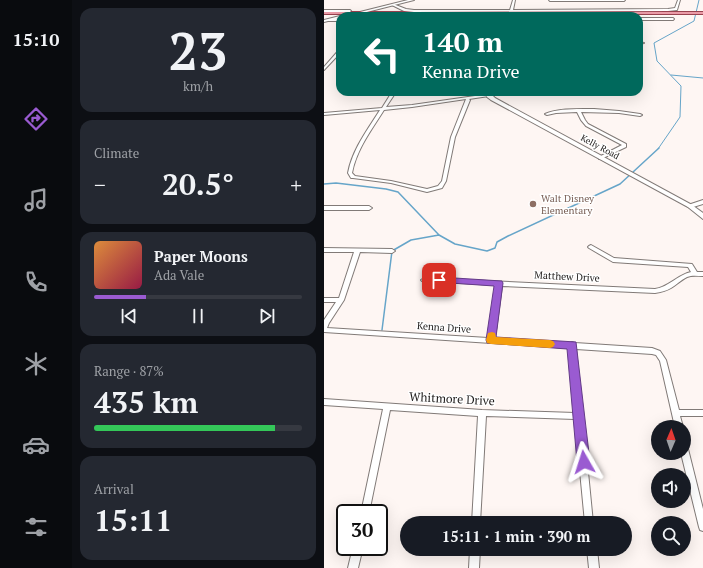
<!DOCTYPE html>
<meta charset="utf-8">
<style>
:root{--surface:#171b24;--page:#242831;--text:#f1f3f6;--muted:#9ea1a6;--line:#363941;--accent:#9a5bd1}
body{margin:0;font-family:"PT Serif",serif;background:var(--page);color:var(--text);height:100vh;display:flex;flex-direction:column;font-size:15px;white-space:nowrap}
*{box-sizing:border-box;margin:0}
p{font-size:13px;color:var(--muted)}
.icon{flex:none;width:22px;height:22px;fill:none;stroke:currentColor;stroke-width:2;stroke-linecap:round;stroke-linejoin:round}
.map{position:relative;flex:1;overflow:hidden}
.details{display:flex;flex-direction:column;gap:8px;padding:8px;background:#0d0f14;width:252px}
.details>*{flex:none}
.banner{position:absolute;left:12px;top:12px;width:307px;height:84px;border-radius:12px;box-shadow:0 4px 16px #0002;background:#00695c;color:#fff;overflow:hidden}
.needle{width:26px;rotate:2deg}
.tools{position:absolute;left:327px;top:420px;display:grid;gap:8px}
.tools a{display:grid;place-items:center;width:40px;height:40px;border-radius:50%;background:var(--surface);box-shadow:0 4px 16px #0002;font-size:20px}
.speed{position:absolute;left:12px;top:504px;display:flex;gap:8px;font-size:20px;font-weight:700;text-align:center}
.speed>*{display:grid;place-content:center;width:52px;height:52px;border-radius:50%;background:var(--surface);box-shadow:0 4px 16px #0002;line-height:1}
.speed .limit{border:2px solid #111;border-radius:6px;background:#fff;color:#111}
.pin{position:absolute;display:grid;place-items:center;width:34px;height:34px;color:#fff;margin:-17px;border-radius:8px;box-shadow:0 2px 6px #0006}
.me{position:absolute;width:44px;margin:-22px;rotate:354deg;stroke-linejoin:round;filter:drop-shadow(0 0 3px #0008)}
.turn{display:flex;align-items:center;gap:14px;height:84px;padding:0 20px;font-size:18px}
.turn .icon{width:52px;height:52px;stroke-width:2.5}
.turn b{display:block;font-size:28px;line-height:34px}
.big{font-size:30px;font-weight:700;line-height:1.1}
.details .tile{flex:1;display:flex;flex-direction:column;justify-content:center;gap:6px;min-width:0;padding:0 14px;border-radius:12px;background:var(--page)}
.details .dial{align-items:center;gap:0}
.dial b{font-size:52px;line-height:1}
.song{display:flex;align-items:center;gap:12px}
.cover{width:48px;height:48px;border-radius:6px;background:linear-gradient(135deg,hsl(30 70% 55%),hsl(340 70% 35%))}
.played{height:4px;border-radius:2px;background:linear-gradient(90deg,var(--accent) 25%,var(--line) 25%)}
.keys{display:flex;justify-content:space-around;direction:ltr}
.heat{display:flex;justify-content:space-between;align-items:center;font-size:22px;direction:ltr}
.charge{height:6px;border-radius:3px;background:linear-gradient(90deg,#34c759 87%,var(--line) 0)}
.trip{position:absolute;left:76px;top:516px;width:232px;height:40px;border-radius:20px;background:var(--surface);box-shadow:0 4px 16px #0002;font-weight:700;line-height:40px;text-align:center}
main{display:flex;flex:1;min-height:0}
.menu{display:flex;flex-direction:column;width:72px;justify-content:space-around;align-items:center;background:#090b0e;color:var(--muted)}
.menu .icon{width:28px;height:28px}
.menu .active{color:var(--accent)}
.menu b{font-size:18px;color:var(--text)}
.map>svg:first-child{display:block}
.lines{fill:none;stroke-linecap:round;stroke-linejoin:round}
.stream-far1{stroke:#66a5c9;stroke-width:1}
.stream{stroke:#66a5c9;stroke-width:1.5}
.minor-casing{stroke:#817a77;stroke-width:2}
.tertiary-casing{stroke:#817a77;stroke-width:2}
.primary-casing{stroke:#99424f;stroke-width:2}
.minor{fill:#fff;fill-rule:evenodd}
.tertiary{fill:#fff;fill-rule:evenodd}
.primary{fill:#ea9ba7;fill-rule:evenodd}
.route{fill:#9a5bd1;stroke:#643b88}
.slow{fill:#f59e0b}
.education-dot{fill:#8d6e63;stroke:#fff;stroke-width:1.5}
.labels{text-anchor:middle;stroke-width:3;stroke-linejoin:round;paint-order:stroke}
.far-street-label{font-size:9px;fill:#1d1a19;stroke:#fff}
.education-label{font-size:10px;fill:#785e54;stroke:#fff;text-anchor:start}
.street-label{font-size:10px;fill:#1d1a19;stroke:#fff}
.near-street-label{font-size:12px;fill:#1d1a19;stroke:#fff}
</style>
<main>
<nav class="menu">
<b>15:10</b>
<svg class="icon active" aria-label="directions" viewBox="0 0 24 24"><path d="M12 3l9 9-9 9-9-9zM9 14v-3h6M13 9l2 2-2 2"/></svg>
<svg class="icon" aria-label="music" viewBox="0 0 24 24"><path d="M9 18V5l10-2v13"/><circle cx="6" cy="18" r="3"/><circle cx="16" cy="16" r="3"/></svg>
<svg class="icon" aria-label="phone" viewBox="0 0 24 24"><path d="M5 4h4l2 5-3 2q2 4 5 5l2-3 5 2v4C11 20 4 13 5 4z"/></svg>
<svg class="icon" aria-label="climate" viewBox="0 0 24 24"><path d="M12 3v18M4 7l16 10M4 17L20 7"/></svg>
<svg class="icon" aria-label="car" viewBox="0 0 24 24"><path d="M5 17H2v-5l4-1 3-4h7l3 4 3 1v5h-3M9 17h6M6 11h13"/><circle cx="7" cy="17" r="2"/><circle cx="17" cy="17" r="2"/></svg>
<svg class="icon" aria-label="filters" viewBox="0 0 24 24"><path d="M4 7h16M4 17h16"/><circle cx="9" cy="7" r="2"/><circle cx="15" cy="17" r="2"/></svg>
</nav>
<section class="details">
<div class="tile dial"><b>23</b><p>km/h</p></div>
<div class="tile"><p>Climate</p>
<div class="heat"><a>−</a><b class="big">20.5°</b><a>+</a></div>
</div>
<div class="tile">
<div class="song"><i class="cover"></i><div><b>Paper Moons</b><p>Ada Vale</p></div></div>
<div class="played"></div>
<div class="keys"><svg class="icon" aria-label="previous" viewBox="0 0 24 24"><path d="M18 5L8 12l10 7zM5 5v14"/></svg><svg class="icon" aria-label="pause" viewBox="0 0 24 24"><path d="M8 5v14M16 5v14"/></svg><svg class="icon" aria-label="next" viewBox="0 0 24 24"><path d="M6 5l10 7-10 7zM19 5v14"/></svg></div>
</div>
<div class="tile"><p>Range · 87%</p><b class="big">435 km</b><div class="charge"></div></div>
<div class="tile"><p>Arrival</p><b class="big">15:11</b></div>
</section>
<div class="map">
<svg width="379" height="568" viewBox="0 0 379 568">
<rect width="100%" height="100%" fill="#fef6f3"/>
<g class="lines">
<path class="stream-far1" d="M 347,75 L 379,78
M 334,149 L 356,117 L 357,86 L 333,61 L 330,43 L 370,21 L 375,0"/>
<path class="stream" d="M 0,184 L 12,183 L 62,189 L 74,192 L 115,235 L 131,244 L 163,251 L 171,248 L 173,242 L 184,236 L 296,184 L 335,148
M 58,330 L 68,251 L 87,240 L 115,235"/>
<g class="minor-casing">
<path id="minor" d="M 189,0 L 191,0 L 189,10 L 344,9 L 351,8 L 354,0 L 356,0 L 353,10 L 344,11 L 90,12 L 80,11 L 68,5 L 69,4 L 82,9 L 90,10 L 186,10 Z
M 225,0 L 301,0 L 300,1 L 226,1 Z
M 0,10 L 26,10 L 27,11 L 26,12 L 0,12 Z
M 315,18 L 349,18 L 350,19 L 349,20 L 315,20 Z
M 5,19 L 16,19 L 16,21 L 4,21 Z
M 315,42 L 320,43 L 315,44 Z
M 15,50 L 16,50 L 16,53 L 0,70 L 0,67 Z
M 68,92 L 72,92 L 62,107 L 88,105 L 165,94 L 167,95 L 165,96 L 145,99 L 146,100 L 131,137 L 122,181 L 118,188 L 103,192 L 67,183 L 29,178 L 27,178 L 24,173 C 28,150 44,129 56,110 L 0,115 L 0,113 L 58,108 ZM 142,99 L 127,137 L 118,181 L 114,186 L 103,189 L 67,181 L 31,176 L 28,173 C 32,150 48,129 60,110 L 88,107 Z
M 270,109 L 295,111 L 316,114 L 318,115 L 316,116 L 295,113 L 257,112 L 261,120 L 264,124 L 302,144 L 302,147 L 277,159 L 275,159 L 275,157 L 298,145 L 262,126 L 257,120 L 253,112 L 232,113 L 223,115 L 221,114 C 234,108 255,109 270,109 Z
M 379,200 L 379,204 L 366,208 L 363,206 L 364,205 Z
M 0,206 L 45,206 L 48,208 L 45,210 L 0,210 Z
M 267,245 L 290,258 L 368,264 L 373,272 L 379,272 L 379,276 C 373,276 368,275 363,277 C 357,280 352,285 347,288 C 342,291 337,292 331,293 L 178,286 L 171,338 L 246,343 L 248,342 L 251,343 L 328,348 L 336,351 L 342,360 L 355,410 L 379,410 L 379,416 L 356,416 L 359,427 L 351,427 L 336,361 L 332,355 L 328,354 L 252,349 L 269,523 L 261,523 L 251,419 L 162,416 L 156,523 L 148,523 L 154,416 L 66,410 L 45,513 L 37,513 L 59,409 L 0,405 L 0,399 L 158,410 L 251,413 L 245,348 L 0,332 L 0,320 L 12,302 L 0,302 L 0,298 L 15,298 L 30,252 L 0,252 L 0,248 L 68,249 L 71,251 L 68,253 L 36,252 L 20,300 L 5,323 L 3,328 L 164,338 L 172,285 L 98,281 L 97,280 L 100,278 L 331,289 C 345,287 353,275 367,272 L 364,267 L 289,262 L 265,248 L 264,247 L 265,246 Z
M 360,445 L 363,446 L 364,449 L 379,509 L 379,531 L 376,530 L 375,527 L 357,453 L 360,453 Z
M 29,547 L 39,547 L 34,568 L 24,568 Z
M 146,549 L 156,549 L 155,568 L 145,568 Z
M 263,549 L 273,549 L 275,568 L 265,568 Z"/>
</g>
<g class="tertiary-casing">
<path id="tertiary" d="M 84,0 L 90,0 L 27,16 L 20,16 Z
M 16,16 L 16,18 L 0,22 L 0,20 Z
M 163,92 L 169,92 L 169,96 L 171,98 L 368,205 L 379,213 L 379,219 L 364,207 L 167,100 L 163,97 Z"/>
</g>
<g class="primary-casing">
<path id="primary" d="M 0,12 L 379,12 L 379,14 L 0,14 Z"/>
</g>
<use href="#minor" class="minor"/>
<use href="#tertiary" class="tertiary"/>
<use href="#primary" class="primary"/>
</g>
<path class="route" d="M 115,277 L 178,281 L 179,283 L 172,337 L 252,342 L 266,462 L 264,466 L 260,468 L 255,466 L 253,462 L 243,349 L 163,343 L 162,340 L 170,286 L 112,282 L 111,280 L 112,278 Z"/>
<path class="slow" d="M 168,332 L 171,333 L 172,337 L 226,340 L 229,341 L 231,344 L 229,347 L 226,348 L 167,344 L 163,343 L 162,340 L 164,333 Z"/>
<circle class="education-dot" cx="209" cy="204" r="4"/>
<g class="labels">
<g class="far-street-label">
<text transform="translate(276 147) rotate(28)" y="3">Kelly Road</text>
</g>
<g class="education-label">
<text x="217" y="202">Walt Disney<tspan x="217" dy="12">Elementary</tspan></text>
</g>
<g class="street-label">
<text transform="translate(243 276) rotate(3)" y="4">Matthew Drive</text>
<text transform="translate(120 327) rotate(4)" y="4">Kenna Drive</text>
</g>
<g class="near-street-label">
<text transform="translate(128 399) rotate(3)" y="4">Whitmore Drive</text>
</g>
</g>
</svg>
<div class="tools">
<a><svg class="needle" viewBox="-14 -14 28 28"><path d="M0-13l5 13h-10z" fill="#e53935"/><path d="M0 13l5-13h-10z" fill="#9ea1a6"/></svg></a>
<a><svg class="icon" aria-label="sound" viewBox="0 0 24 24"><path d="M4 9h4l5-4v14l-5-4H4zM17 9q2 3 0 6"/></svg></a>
<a><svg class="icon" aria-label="search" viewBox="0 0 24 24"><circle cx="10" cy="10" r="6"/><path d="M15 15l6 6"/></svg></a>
</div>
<div class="speed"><div class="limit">30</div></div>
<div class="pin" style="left:115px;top:280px;background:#d93025"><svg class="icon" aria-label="arrive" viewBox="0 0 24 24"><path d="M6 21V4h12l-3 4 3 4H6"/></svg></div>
<svg class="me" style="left:260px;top:462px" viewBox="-20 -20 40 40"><path d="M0-17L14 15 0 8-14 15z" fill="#9a5bd1" stroke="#fff" stroke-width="4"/></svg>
<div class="trip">15:11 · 1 min · 390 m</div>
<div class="banner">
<div class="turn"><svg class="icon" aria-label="left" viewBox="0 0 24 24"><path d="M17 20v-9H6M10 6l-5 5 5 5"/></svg><div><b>140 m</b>Kenna Drive</div></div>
</div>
</div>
</main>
